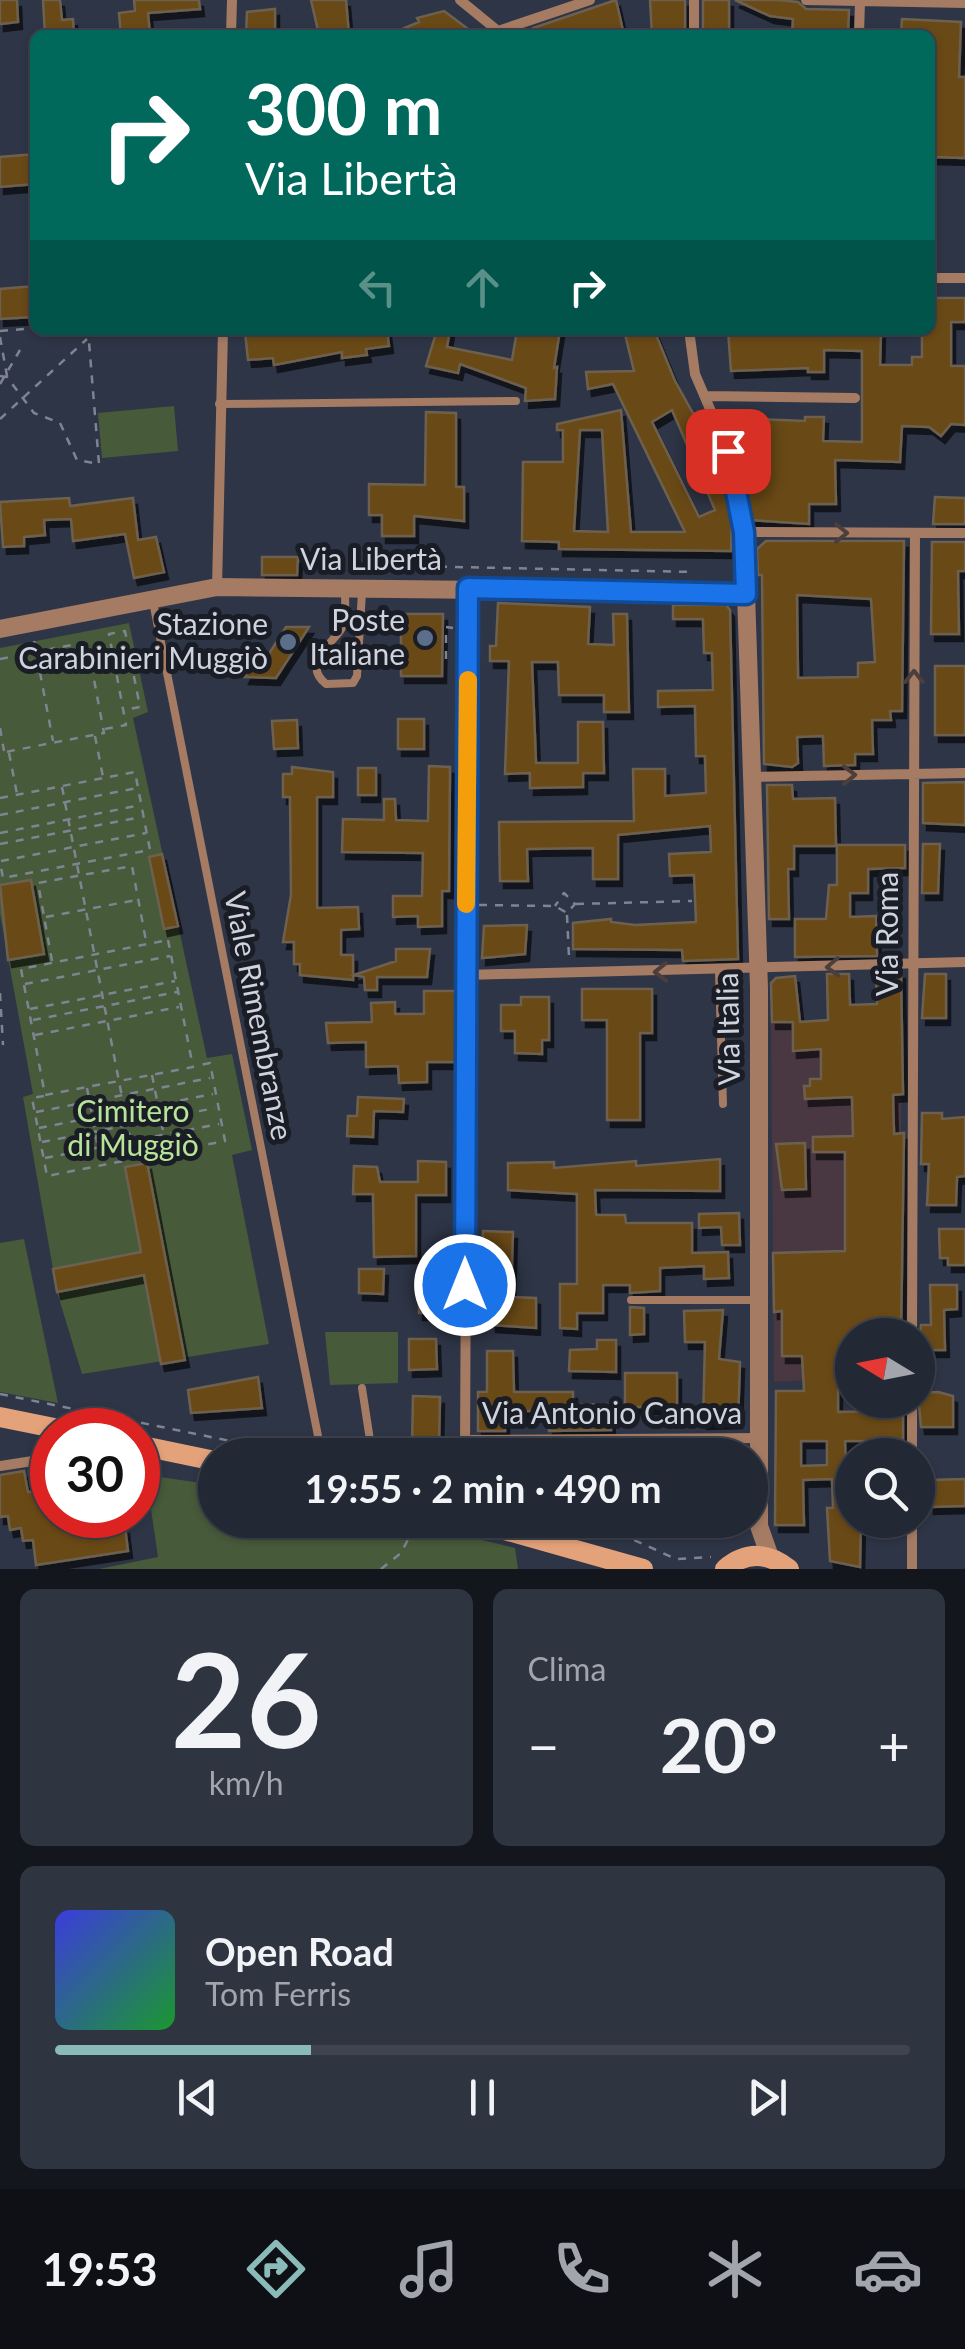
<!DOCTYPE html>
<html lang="it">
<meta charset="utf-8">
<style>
:root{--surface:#222834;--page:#2e3440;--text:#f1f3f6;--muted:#a2a6ac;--line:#3f444f;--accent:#8bbbb9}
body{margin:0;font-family:Lato,sans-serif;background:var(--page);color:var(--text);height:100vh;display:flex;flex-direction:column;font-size:38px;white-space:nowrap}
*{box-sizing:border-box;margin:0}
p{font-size:32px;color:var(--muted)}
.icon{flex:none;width:55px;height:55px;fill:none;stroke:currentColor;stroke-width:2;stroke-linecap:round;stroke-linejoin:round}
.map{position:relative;height:1569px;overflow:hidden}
.drawer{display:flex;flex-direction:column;gap:20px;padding:20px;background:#13161d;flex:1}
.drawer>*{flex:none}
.hud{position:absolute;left:30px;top:30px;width:905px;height:305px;border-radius:15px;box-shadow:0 2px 8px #0004,0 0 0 2px var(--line);background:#00695c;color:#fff;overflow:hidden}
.needle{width:65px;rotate:280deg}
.tools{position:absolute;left:835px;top:1318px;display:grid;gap:20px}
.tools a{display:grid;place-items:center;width:100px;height:100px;border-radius:50%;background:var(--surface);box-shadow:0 2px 8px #0004,0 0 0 2px var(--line);font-size:50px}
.speed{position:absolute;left:30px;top:1408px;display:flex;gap:20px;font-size:50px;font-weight:700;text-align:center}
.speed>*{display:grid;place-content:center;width:130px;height:130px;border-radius:50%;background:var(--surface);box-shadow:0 2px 8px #0004,0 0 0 2px var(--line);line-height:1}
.speed .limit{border:15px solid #d22;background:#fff;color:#111}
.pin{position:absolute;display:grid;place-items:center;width:85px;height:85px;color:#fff;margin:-42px;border-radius:20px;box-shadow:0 5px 15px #0006}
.me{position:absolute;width:110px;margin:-55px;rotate:0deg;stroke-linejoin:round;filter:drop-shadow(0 0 8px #0008)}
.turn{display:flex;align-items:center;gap:35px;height:210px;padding:0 50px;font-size:45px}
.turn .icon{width:130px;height:130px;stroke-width:2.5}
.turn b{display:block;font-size:70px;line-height:85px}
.lanes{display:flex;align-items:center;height:95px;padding:0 50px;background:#0003;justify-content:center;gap:50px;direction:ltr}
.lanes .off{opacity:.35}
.big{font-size:75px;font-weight:700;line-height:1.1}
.drawer .tile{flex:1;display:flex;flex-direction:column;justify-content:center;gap:15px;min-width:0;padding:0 35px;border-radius:15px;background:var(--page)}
.drawer .dial{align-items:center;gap:0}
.dial b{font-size:130px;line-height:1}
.song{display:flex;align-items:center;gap:30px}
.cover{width:120px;height:120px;border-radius:15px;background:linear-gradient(135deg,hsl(240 70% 55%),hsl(130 70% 35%))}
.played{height:10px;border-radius:5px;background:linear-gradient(90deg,var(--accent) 30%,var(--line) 30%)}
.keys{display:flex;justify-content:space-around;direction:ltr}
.heat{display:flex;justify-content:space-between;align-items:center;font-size:55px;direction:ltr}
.drawer .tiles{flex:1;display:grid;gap:20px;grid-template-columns:1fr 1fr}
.tile:last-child{grid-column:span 2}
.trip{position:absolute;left:198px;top:1438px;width:570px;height:100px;border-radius:50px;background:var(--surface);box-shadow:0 2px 8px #0004,0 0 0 2px var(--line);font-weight:700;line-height:100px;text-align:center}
.tab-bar{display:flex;height:160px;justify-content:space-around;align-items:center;background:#0e1015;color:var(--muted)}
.tab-bar .icon{width:70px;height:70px}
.tab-bar .current{color:var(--accent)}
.tab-bar b{font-size:45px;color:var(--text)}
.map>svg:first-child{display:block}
.industrial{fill:#493741}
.green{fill:#475a3a}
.building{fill:#694915;stroke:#6e6150;stroke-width:2.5;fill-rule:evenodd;filter:url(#shadow)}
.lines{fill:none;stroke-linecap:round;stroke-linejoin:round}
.path{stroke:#7e8492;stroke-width:2.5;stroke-dasharray:8 8;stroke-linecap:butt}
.service{stroke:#a57b63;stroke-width:8}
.minor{stroke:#a57b63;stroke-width:10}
.tertiary{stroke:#a57b63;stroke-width:18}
.secondary{stroke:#e4a27b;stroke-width:20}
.oneway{stroke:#4b3e3b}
.route-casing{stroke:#114b97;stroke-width:25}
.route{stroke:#1a73e8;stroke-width:18}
.slow{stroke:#f59e0b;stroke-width:18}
.service-dot{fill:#5c6f8a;stroke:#1a1d25;stroke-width:4}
.labels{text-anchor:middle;stroke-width:10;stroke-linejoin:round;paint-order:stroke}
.street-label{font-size:30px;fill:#ced3de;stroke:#1a1d25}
.poi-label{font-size:30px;fill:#ced3de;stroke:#1a1d25;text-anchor:end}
.park-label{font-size:30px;fill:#b8e499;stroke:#1a1d25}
</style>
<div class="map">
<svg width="965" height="1569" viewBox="0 0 965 1569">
<defs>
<filter id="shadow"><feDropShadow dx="4" dy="7" stdDeviation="0" flood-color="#0009"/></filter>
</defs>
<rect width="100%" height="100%" fill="#2e3546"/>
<path class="industrial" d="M 902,1003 L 900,1277 L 852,1335 L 852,1378 L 774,1382 L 771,1022 L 839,1020 L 839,1005 Z"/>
<path class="green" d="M 174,406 L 178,451 L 102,458 L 98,413 Z
M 129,623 L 148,712 L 133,718 L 207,1058 L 232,1054 L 252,1150 L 232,1155 L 269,1344 L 82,1374 L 57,1292 L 23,1097 L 33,1094 L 0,914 L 0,648 Z
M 24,1239 L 58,1403 L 0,1392 L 0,1243 Z
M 325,1332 L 398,1332 L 398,1383 L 330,1385 Z
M 146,1475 L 215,1485 L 215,1520 L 399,1520 L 515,1548 L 518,1569 L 99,1569 L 158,1557 Z"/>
<path class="building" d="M 0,0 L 17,0 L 18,22 L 0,24 Z
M 43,0 L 60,0 L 62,20 L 73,19 L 74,35 L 45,35 Z
M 134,0 L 199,0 L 200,9 L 148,13 L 150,35 L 121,35 L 119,13 L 135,11 Z
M 311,0 L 346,0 L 349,35 L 319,35 Z
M 616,0 L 624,35 L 535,35 L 533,28 Z
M 650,0 L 685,0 L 685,35 L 652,35 Z
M 703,0 L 729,0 L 729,35 L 703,35 Z
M 735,0 L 778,0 L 798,2 L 806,9 L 849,10 L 848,35 L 792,35 L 793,19 L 770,16 Z
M 275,9 L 275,35 L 246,35 L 247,12 Z
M 444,11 L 476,35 L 388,35 L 419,22 L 417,18 Z
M 902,19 L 961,22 L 959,77 L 965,77 L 965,158 L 930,157 L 930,35 L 901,35 Z
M 35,154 L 35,184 L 0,187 L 0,157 Z
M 35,286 L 33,317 L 0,319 L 0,289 Z
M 934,298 L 965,298 L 965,322 L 951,322 L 951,366 L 965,366 L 965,425 L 951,424 L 941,436 L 929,427 L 902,426 L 900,462 L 835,460 L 836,504 L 809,504 L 809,524 L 751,520 L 735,418 L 805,421 L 805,417 L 824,417 L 823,441 L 862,442 L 862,351 L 824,350 L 824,372 L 808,372 L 808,368 L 731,371 L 728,330 L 881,332 L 880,365 L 912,365 L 912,357 L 922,357 L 922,330 L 930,330 Z
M 387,330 L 389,346 L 366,349 L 367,355 L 342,358 L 342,352 L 274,365 L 273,358 L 248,360 L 245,332 Z
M 437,330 L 450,330 L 447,347 L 512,360 L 517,331 L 560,330 L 554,368 L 557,367 L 555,399 L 525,401 L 526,388 L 460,364 L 458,373 L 426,366 Z
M 624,330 L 654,330 L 675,381 L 714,451 L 732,516 L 731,551 L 559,549 L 559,542 L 522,541 L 523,462 L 563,462 L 563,430 L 557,430 L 557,424 L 621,410 L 631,532 L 685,532 L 613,384 L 588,389 L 586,372 L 634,371 ZM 672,410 L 715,510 L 699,517 L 652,422 ZM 580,430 L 602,430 L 608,532 L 574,531 Z
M 426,412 L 456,413 L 456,487 L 464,487 L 464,521 L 414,516 L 414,536 L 382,536 L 382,515 L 369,515 L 369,484 L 425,485 Z
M 935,497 L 965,498 L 965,524 L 933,524 Z
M 69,498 L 70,506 L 133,498 L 138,540 L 156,537 L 164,572 L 134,578 L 125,534 L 73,541 L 71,519 L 44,520 L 45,535 L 24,537 L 24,546 L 3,547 L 0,502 Z
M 766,541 L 904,541 L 902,711 L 890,711 L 891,720 L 872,720 L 873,754 L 855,754 L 855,765 L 824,766 L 823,736 L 797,737 L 798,763 L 792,767 L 764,764 L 762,575 L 758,575 L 757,549 ZM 797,595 L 871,599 L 875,662 L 858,663 L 858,677 L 798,678 Z
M 932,542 L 965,542 L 965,571 L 958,571 L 959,634 L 931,634 Z
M 262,557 L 298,557 L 297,575 L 262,575 Z
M 498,603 L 590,607 L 588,644 L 614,645 L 613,614 L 627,614 L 629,712 L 604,712 L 604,695 L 559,695 L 558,662 L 532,662 L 536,763 L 578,763 L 578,722 L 603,722 L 604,773 L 583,773 L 583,787 L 530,788 L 530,773 L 505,774 L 509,661 L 490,661 L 490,646 L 496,646 Z
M 673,605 L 726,605 L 730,610 L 738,959 L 683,961 L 682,950 L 573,949 L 573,923 L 611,919 L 611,922 L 635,925 L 696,922 L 694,875 L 670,876 L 669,854 L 711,852 L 710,826 L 618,835 L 618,879 L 593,879 L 593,848 L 527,849 L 528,881 L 500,881 L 499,822 L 634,821 L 633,769 L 665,769 L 665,796 L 706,793 L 705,756 L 696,756 L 695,706 L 658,707 L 658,691 L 713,690 L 712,653 L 704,653 L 703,619 L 673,619 Z
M 401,614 L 443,614 L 442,676 L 401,676 Z
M 286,627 L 309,627 L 276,678 L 245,677 L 255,657 L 267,657 Z
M 935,666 L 965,666 L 965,735 L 935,735 Z
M 398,719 L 424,719 L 424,749 L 398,749 Z
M 297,720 L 298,748 L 274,749 L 272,721 Z
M 429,766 L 450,767 L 449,891 L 442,891 L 442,926 L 418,927 L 418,916 L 393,917 L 393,896 L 422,896 L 423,853 L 342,852 L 343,819 L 384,820 L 384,799 L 395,799 L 396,820 L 428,821 Z
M 292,767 L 333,772 L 333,797 L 317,797 L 317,908 L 358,907 L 359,929 L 341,930 L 341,955 L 353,955 L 353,980 L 300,975 L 300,964 L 294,964 L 294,942 L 283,942 L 291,895 L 290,797 L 283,797 L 283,774 L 292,774 Z
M 358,768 L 376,768 L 376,795 L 358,795 Z
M 965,782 L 965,825 L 923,823 L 923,783 Z
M 767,785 L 792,785 L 793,799 L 835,798 L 836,846 L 794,846 L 794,869 L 788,869 L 789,919 L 769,919 Z
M 923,844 L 940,844 L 938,893 L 922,893 Z
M 837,845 L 905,845 L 905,868 L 868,869 L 868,893 L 850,893 L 850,917 L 876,916 L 877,956 L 795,957 L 795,919 L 826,919 L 829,885 L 837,885 Z
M 162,854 L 178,926 L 164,929 L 149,857 Z
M 31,880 L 44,954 L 8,960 L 0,885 Z
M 527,925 L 525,954 L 482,958 L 484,926 Z
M 396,949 L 430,949 L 427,977 L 377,977 L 377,990 L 365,990 L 364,977 L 354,975 L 396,961 Z
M 901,972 L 903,1094 L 893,1095 L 894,1134 L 904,1133 L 901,1335 L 852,1335 L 852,1378 L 838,1379 L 838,1412 L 882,1411 L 882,1400 L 903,1400 L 903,1455 L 883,1455 L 883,1441 L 845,1441 L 846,1465 L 852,1465 L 852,1520 L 861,1520 L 860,1567 L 830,1561 L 827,1508 L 833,1508 L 832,1479 L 803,1480 L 804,1525 L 775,1525 L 776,1391 L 804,1391 L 802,1356 L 782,1356 L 782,1311 L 774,1312 L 773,1253 L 845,1251 L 845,1152 L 813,1152 L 813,1137 L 853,1136 L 852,1097 L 805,1099 L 804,1086 L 810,1086 L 810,1079 L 821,1079 L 821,1049 L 793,1051 L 793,1022 L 772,1022 L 771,983 L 776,978 L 795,976 L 800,1022 L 828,1020 L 827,974 L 849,974 L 850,1005 L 877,1004 L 876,973 ZM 801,1441 L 827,1441 L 827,1465 L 801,1466 Z
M 925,974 L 946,974 L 946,1018 L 922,1018 Z
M 582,989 L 652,989 L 652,1033 L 640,1033 L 640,1120 L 607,1120 L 607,1020 L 582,1020 Z
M 424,991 L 456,991 L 457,1062 L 427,1062 L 427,1082 L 399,1083 L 398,1066 L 366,1067 L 366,1042 L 328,1043 L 326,1023 L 372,1022 L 371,1003 L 395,1002 L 395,1014 L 424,1014 Z
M 521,997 L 549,997 L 549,1040 L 542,1040 L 542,1054 L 515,1053 L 515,1031 L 501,1031 L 501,1005 L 521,1005 Z
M 358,1097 L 404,1099 L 403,1112 L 374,1111 L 373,1137 L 347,1136 L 348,1116 L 357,1116 Z
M 922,1113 L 942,1113 L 942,1119 L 965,1117 L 965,1176 L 957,1177 L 956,1205 L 927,1205 L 929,1164 L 921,1164 Z
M 805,1143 L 806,1189 L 782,1190 L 776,1144 Z
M 720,1159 L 720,1191 L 595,1190 L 596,1215 L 625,1215 L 626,1223 L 692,1223 L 692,1253 L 728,1252 L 729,1278 L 704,1279 L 704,1266 L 660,1268 L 660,1291 L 630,1293 L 630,1285 L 603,1285 L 603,1313 L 577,1313 L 577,1329 L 560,1328 L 560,1284 L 577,1284 L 577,1194 L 508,1190 L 508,1163 L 554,1162 L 554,1168 L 636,1161 L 636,1166 Z
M 418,1161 L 446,1162 L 446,1195 L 416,1195 L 416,1256 L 374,1257 L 373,1194 L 353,1194 L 354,1166 L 377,1167 L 380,1182 L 418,1182 Z
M 147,1163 L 185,1360 L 161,1364 L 144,1275 L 57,1292 L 53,1269 L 141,1252 L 125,1167 Z
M 739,1213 L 740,1245 L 722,1245 L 721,1227 L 699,1228 L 699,1214 Z
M 939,1229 L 965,1229 L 965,1265 L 948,1265 L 948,1258 L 940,1258 Z
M 483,1231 L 513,1232 L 511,1297 L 536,1298 L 536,1328 L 492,1325 L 492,1284 L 481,1283 Z
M 359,1269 L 384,1269 L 383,1294 L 359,1293 Z
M 447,1274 L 448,1313 L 419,1313 L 419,1275 Z
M 930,1285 L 957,1285 L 957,1309 L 944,1310 L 945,1350 L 919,1350 L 921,1325 L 931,1325 Z
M 630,1307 L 644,1308 L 644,1334 L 630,1335 Z
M 723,1310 L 719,1359 L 740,1362 L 738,1421 L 703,1422 L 705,1342 L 685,1342 L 684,1311 Z
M 409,1339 L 436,1339 L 437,1369 L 409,1370 Z
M 597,1340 L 616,1340 L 616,1372 L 569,1371 L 570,1350 L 597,1349 Z
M 487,1351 L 513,1351 L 514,1392 L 573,1392 L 573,1405 L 610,1404 L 611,1430 L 549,1431 L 549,1411 L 505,1411 L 505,1431 L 478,1431 L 478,1392 L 487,1392 Z
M 625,1373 L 677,1373 L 677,1407 L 625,1407 Z
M 258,1377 L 262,1408 L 191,1413 L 188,1390 Z
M 938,1392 L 953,1396 L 953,1427 L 921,1427 L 918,1393 Z
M 413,1396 L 440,1397 L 439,1447 L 412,1446 Z
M 549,1448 L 612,1448 L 612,1455 L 549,1455 Z
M 24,1471 L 28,1492 L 52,1489 L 52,1515 L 113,1515 L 114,1528 L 125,1527 L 128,1551 L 36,1565 L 33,1540 L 23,1541 L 21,1528 L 10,1530 L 8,1516 L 0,1517 L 0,1475 Z
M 965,1479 L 965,1506 L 930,1507 L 930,1480 Z"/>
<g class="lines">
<path class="path" d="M 0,331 L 35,328
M 0,337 L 7,376
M 0,376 L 7,377 L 34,413 L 60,423 L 77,460 L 99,464 L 88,330
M 0,384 L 20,350
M 0,419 L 87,339
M 359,565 L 694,572
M 34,641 L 53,741
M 0,659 L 87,642 L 104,733 L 0,753
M 446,659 L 446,627 L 453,628
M 0,728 L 4,751
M 105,729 L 126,725 L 109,634 L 125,631 L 140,707 L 123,710
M 95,736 L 103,777
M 9,753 L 17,794
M 62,787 L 134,1159
M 0,798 L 135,772 L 150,850 L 3,878 L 0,862
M 0,815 L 137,788
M 0,833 L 141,805
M 0,844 L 141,817
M 1,861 L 146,833
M 576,904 L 692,901
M 479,905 L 555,906 L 567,913 L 575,904 L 564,893 L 555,906
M 567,915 L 569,957
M 46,917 L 136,900
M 168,940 L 193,1067 L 45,1095 L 21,969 Z
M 52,961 L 38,883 L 132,866 L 146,941
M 25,984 L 170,956
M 0,993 L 3,1045
M 30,1009 L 175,981
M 33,1020 L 177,992
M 35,1035 L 179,1007
M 152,1075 L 167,1151
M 87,1088 L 101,1164
M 44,1096 L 32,1098 L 47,1176 L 225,1141 L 210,1063 L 195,1066
M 36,1112 L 210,1078
M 39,1128 L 213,1094
M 42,1142 L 215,1108
M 45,1158 L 219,1124
M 0,1394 L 299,1455
M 330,1444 L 342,1446 L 343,1455
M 343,1446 L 360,1450
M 557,1520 L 623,1535 L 676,1559 L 711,1557
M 381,1569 L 401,1553 L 418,1520"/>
<path class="service" d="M 219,404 L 516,401
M 345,592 C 345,604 347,622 340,631 C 327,648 303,665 326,684 L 353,683 L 357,676 L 362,592
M 153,602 L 319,1441
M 719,971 L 723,1104
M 631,1300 L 757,1300
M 362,1388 L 372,1453 L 382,1455"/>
<path class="minor" d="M 460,0 L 498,31
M 806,0 L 965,3
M 498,31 L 590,0
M 231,35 L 232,0
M 694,35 L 694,0
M 859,35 L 860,1
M 930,278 L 965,278
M 689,330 L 695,374 L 728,451 L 744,532 L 965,533
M 705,396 L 855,398
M 217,587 L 223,330
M 751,777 L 965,773
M 465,975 L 965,962
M 912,1335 L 915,533
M 465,1440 L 760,1438
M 465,1455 L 469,588
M 912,1455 L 912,1400
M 0,1466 L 52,1458
M 912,1569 L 912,1520"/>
<path class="tertiary" d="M 744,532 L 759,988 L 759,1526 L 770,1557
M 0,629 L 217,587 L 746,593"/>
<path class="secondary" d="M 0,1417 L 64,1430
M 138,1445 L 215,1461
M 469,1520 L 643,1569
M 725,1569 C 746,1551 768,1552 789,1569"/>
</g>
<defs><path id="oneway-chevron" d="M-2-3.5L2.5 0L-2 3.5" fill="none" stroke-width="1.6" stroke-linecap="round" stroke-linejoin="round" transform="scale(2.5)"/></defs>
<g class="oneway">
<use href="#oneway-chevron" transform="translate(841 533)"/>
<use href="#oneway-chevron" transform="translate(914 677) rotate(-90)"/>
<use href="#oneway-chevron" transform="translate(849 775) rotate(-1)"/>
<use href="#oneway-chevron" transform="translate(833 967) rotate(178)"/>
<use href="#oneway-chevron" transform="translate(661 972) rotate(179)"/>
</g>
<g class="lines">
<g class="route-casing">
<path id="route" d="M 465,1285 L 468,588 L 746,594 L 744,532 L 728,451"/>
</g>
<use href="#route" class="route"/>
<path class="slow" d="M 466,904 L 468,680"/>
</g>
<g class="service-dot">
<circle cx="425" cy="638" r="10"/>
<circle cx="288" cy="642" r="10"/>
</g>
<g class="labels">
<g class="street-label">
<text x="371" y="570">Via Libertà</text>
<text transform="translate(888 934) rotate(-90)" y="10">Via Roma</text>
<text transform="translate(258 1016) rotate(79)" y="10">Viale Rimembranze</text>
<text transform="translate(729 1029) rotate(-91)" y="10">Via Italia</text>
<text x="612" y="1424">Via Antonio Canova</text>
</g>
<g class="poi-label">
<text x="405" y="631">Poste<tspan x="405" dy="34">Italiane</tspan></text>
<text x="268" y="635">Stazione<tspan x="268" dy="34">Carabinieri Muggiò</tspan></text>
</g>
<g class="park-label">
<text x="133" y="1122">Cimitero<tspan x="133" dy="34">di Muggiò</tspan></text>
</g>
</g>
</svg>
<div class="tools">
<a><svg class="needle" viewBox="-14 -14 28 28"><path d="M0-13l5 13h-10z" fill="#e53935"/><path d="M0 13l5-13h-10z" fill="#a2a6ac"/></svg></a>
<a><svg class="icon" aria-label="search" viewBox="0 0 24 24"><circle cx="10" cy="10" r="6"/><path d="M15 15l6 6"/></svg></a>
</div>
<div class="speed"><div class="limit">30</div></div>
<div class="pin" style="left:728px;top:451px;background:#d93025"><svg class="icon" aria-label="arrive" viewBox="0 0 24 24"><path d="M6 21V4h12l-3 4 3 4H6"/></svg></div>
<svg class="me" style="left:465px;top:1285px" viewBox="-20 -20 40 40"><circle r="17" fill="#1a73e8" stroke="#fff" stroke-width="3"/><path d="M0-11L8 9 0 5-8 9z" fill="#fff"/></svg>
<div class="trip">19:55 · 2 min · 490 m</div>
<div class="hud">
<div class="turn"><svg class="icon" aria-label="right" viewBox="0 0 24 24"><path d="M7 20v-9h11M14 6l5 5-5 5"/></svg><div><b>300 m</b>Via Libertà</div></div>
<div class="lanes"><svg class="icon off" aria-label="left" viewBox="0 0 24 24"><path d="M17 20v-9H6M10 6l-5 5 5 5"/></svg><svg class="icon off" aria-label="ahead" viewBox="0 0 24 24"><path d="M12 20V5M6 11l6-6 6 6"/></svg><svg class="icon" aria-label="right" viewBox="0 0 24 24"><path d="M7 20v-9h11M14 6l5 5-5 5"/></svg></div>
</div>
</div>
<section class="drawer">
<div class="tiles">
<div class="tile dial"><b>26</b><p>km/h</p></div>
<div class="tile"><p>Clima</p>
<div class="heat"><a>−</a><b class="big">20°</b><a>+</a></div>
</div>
<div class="tile">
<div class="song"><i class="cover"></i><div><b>Open Road</b><p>Tom Ferris</p></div></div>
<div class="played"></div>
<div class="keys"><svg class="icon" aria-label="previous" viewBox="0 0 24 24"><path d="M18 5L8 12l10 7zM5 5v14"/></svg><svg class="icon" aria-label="pause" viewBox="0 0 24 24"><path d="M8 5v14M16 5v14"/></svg><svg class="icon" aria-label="next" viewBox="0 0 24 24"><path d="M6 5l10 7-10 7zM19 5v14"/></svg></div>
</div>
</div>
</section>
<nav class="tab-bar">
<b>19:53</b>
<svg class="icon current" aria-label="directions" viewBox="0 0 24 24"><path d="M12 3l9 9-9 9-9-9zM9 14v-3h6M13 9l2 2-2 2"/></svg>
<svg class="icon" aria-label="music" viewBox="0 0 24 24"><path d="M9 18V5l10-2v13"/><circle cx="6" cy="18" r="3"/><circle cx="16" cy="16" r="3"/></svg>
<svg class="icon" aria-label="phone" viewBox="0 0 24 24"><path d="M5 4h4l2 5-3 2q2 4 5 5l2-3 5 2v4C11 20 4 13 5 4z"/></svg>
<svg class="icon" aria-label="climate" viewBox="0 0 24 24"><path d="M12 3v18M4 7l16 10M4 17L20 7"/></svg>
<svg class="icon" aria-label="car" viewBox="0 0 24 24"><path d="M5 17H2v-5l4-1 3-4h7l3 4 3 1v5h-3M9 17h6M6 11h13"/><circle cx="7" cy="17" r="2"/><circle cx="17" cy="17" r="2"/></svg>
</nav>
